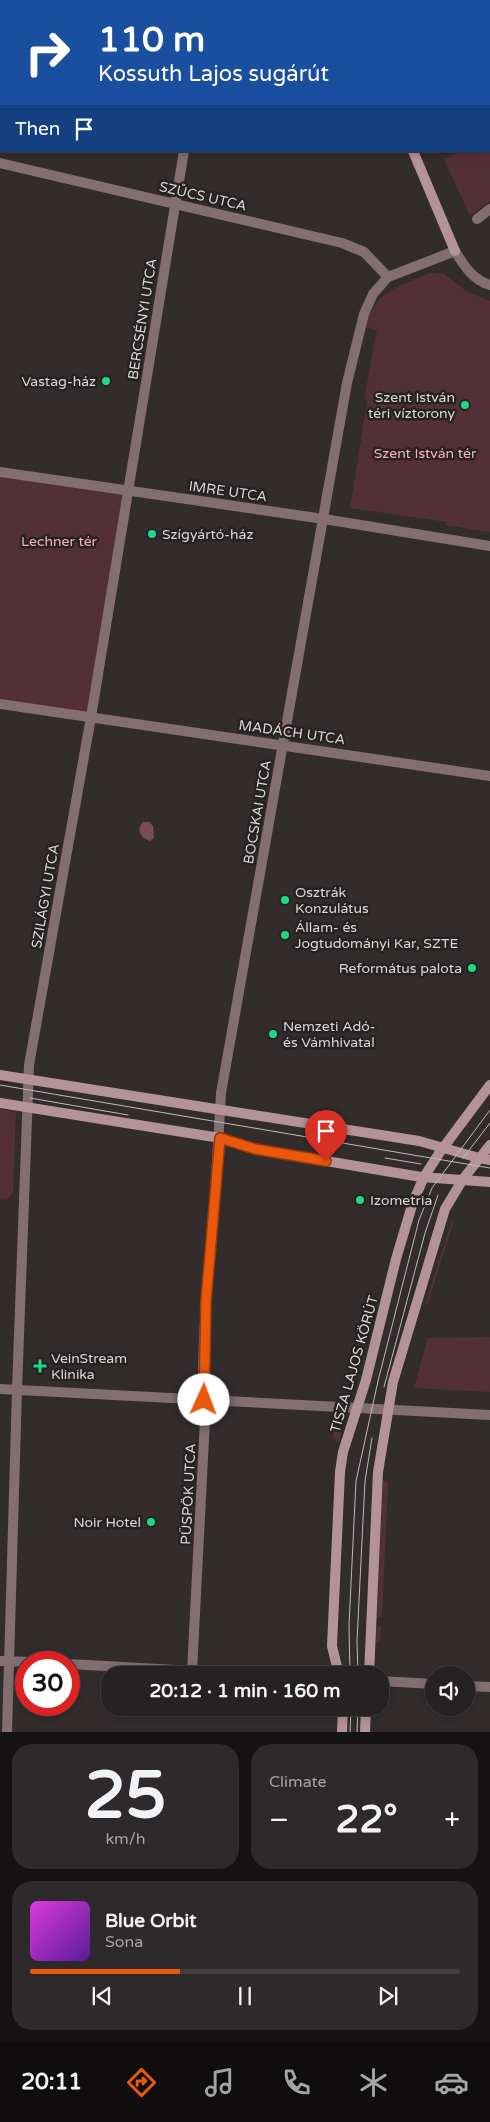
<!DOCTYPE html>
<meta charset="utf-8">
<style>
:root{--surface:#262122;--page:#2e292a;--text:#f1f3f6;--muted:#a4a3a5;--line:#423e40;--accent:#ea580c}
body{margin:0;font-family:"Varela Round",sans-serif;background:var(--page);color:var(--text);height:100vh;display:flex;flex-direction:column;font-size:19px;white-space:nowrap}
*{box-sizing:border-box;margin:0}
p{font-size:16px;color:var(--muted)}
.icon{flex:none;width:28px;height:28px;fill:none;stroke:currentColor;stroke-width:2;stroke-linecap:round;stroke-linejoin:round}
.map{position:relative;height:1732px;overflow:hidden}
.panel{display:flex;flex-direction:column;gap:12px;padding:12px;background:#151213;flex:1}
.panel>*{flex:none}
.banner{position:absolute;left:0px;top:0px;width:490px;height:152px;box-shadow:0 2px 8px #0003,0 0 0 1px var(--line);background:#1a4fa0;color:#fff;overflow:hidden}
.controls{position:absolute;left:425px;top:1666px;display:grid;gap:10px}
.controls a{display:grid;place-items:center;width:50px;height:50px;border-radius:50%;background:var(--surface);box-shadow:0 2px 8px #0003,0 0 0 1px var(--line);font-size:25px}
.speed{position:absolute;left:15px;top:1651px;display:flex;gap:10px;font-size:25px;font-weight:700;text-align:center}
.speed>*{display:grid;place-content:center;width:65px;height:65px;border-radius:50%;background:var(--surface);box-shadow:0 2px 8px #0003,0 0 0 1px var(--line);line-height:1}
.speed .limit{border:8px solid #d22;background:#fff;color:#111}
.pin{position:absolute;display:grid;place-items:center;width:42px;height:42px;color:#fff;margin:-51px -21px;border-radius:50% 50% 50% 0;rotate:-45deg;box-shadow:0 0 5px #0007}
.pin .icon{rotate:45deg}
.me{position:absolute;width:55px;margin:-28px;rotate:2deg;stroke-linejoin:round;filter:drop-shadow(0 0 4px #0008)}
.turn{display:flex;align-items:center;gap:18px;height:105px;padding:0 15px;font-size:22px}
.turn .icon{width:65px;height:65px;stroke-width:2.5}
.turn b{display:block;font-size:35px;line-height:42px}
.then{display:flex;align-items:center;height:48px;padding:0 15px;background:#0003;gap:10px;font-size:19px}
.big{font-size:38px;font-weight:800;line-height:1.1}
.panel .card{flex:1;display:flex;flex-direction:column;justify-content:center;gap:8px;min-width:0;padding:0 18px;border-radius:20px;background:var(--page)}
.panel .dial{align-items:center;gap:0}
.dial b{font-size:65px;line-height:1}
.song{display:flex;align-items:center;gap:15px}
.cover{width:60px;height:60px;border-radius:8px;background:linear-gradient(135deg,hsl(300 70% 55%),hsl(270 70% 35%))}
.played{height:5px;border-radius:2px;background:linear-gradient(90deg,var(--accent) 35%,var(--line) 35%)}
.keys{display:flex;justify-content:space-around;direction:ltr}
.heat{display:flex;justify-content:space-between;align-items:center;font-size:28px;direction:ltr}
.panel .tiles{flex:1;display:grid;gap:12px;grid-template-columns:1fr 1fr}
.card:last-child{grid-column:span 2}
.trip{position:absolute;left:101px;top:1666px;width:288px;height:50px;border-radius:20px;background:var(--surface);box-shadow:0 2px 8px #0003,0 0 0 1px var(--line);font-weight:800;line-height:50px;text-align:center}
.tab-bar{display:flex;height:80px;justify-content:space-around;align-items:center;background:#0f0d0e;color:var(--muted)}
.tab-bar .icon{width:35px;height:35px}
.tab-bar .on{color:var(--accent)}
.tab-bar b{font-size:22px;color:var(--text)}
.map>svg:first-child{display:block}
.green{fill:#533037}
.water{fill:#784d55}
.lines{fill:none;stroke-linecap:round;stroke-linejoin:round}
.street{stroke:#836e72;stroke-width:10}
.secondary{stroke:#b39398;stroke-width:10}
.tram{stroke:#bdb8b9;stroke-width:1}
.route-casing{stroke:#983908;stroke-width:12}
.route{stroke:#ea580c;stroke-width:9}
.poi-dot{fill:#1ed888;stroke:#282323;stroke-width:2}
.labels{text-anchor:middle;stroke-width:5;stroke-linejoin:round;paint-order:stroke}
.street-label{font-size:14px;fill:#dad6d7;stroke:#282323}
.poi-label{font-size:14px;fill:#dad6d7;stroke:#282323;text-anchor:start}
.park-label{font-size:14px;fill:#fbb0be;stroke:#282323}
</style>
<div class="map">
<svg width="490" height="1732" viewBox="0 0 490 1732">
<rect width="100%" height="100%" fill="#322c2d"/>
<path class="green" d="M 462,151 L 488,151 L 490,154 L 490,201 L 470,216 L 444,159 Z
M 430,273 L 443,273 L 467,292 L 490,301 L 490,532 L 445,525 L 446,522 L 440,521 L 350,508 L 367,403 L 365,394 L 377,330 L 365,327 C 377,290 397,287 430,273 Z
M 0,472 L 127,491 L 91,717 L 0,704 Z
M 0,1109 L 16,1112 L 13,1192 L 7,1200 L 0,1199 Z
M 452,1220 L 453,1224 L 428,1303 L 425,1305 Z
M 490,1337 L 490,1392 L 414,1388 L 428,1338 Z
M 339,1416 L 343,1424 L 339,1443 L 333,1437 L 336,1419 Z
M 383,1481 L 387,1482 L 388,1487 L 382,1617 L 377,1617 L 377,1627 L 381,1627 L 380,1640 L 376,1643 Z"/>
<path class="water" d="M 143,822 L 149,822 L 153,826 L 154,838 L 150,841 C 140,838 136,829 143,822 Z"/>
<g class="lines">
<path class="street" d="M 106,0 L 107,1
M 246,1 L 246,0
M 0,163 L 342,243 L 364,252 L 388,277
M 477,219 L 490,209
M 0,472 L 324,519 L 490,546
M 0,704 L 490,776
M 0,1389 L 490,1415
M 0,1661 L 34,1662
M 69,1664 L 265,1675
M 192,1671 L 205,1420 C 200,1365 206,1308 210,1253 C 215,1200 218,1147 221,1093 L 347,383 L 364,314 L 373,294 L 388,277 L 455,251 C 464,266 473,280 490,285
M 380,1681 L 434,1684
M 466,1686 L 490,1687
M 7,1732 L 17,1390 L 29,1065 L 91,717 L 184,151"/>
<path class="secondary" d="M 347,0 L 347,1
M 413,151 L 455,251
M 0,1075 L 419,1141 L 479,1158 L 490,1160
M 0,1103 L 220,1138 L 255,1149 L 421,1177 L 490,1182
M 339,1675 L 332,1646 L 340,1472 L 343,1452 L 366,1380 L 396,1259 L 413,1202 L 424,1177 L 440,1152 L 490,1085
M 369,1675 L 378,1472 L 393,1382 L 445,1209 L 463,1179 L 490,1145
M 342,1732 L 343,1708
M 365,1732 L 366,1708"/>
<path class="tram" d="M 0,1085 L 490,1168
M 30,1098 L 128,1115
M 385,1158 L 421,1164
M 463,1158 L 490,1123
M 384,1387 L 425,1233 L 438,1195
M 350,1675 L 349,1625 L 356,1481 L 378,1381 L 419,1220 L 432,1188 L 490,1110
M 358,1675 L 357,1641 L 365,1481 L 372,1438
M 350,1732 L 351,1708
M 357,1732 L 358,1708"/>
</g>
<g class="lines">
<g class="route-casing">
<path id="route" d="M 204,1400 L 206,1301 L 220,1138 L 255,1149 L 326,1161"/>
</g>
<use href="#route" class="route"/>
</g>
<g class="poi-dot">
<circle cx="106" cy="381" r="5"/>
<circle cx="465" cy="405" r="5"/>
<circle cx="152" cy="534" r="5"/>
<circle cx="285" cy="900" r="5"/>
<circle cx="285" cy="935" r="5"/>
<circle cx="472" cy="968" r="5"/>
<circle cx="273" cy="1034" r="5"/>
<circle cx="360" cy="1200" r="5"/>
<path d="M37.5 1358.5h5v5h5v5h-5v5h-5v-5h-5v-5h5z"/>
<circle cx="151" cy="1522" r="5"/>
</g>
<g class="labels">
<g class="street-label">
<text transform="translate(203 196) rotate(13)" y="5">SZŰCS UTCA</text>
<text transform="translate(142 319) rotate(-81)" y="5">BERCSÉNYI UTCA</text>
<text transform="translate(228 491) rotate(8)" y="5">IMRE UTCA</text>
<text transform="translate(292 732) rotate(8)" y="5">MADÁCH UTCA</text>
<text transform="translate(257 812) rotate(-80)" y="5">BOCSKAI UTCA</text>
<text transform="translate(45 896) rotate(-80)" y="5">SZILÁGYI UTCA</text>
<text transform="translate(354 1364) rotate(-74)" y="5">TISZA LAJOS KÖRÚT</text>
<text transform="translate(188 1494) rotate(-87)" y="5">PÜSPÖK UTCA</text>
</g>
<g class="poi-label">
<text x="96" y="386" text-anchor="end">Vastag-ház</text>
<text x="455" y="402" text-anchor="end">Szent István<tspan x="455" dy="16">téri víztorony</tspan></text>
<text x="162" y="539">Szígyártó-ház</text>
<text x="295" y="897">Osztrák<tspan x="295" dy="16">Konzulátus</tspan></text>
<text x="295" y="932">Állam- és<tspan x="295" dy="16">Jogtudományi Kar, SZTE</tspan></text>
<text x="462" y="973" text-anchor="end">Református palota</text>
<text x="283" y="1031">Nemzeti Adó-<tspan x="283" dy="16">és Vámhivatal</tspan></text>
<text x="370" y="1205">Izometria</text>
<text x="51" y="1363">VeinStream<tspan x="51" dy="16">Klinika</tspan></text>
<text x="141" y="1527" text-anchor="end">Noir Hotel</text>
</g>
<g class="park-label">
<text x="425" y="458">Szent István tér</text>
<text x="59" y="546">Lechner tér</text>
</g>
</g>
</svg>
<div class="controls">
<a><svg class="icon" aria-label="sound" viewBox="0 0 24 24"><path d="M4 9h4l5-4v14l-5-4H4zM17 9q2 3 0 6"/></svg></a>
</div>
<div class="speed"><div class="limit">30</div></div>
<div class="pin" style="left:326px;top:1161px;background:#d93025"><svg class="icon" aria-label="arrive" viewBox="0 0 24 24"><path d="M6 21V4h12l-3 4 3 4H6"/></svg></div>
<svg class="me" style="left:204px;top:1400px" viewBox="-20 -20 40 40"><circle r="19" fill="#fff"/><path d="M0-13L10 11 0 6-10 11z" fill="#ea580c"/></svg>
<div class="trip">20:12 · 1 min · 160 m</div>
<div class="banner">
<div class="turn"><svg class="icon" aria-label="right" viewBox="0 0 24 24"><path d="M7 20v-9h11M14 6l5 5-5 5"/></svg><div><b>110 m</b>Kossuth Lajos sugárút</div></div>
<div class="then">Then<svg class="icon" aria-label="arrive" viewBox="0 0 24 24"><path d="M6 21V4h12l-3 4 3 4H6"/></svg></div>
</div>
</div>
<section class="panel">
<div class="tiles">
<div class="card dial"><b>25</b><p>km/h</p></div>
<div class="card"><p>Climate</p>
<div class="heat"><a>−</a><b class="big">22°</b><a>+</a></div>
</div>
<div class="card">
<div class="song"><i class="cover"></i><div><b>Blue Orbit</b><p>Sona</p></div></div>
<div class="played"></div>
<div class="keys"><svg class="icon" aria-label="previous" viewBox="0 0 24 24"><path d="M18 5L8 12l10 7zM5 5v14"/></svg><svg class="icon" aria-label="pause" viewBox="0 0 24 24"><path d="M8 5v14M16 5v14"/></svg><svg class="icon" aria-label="next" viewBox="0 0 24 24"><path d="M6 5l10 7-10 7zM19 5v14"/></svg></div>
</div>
</div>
</section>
<nav class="tab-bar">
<b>20:11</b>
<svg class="icon on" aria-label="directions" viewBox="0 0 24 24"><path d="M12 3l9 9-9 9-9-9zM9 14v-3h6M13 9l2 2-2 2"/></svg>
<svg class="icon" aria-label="music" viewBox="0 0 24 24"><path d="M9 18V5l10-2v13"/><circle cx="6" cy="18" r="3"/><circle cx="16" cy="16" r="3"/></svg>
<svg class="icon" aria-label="phone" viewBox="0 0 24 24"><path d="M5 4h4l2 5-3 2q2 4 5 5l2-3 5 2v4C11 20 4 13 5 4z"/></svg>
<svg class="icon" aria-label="climate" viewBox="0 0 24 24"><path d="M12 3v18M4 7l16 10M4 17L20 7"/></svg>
<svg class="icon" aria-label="car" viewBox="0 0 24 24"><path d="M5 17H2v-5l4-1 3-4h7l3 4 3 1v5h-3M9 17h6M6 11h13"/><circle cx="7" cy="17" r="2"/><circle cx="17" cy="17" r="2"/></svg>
</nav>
